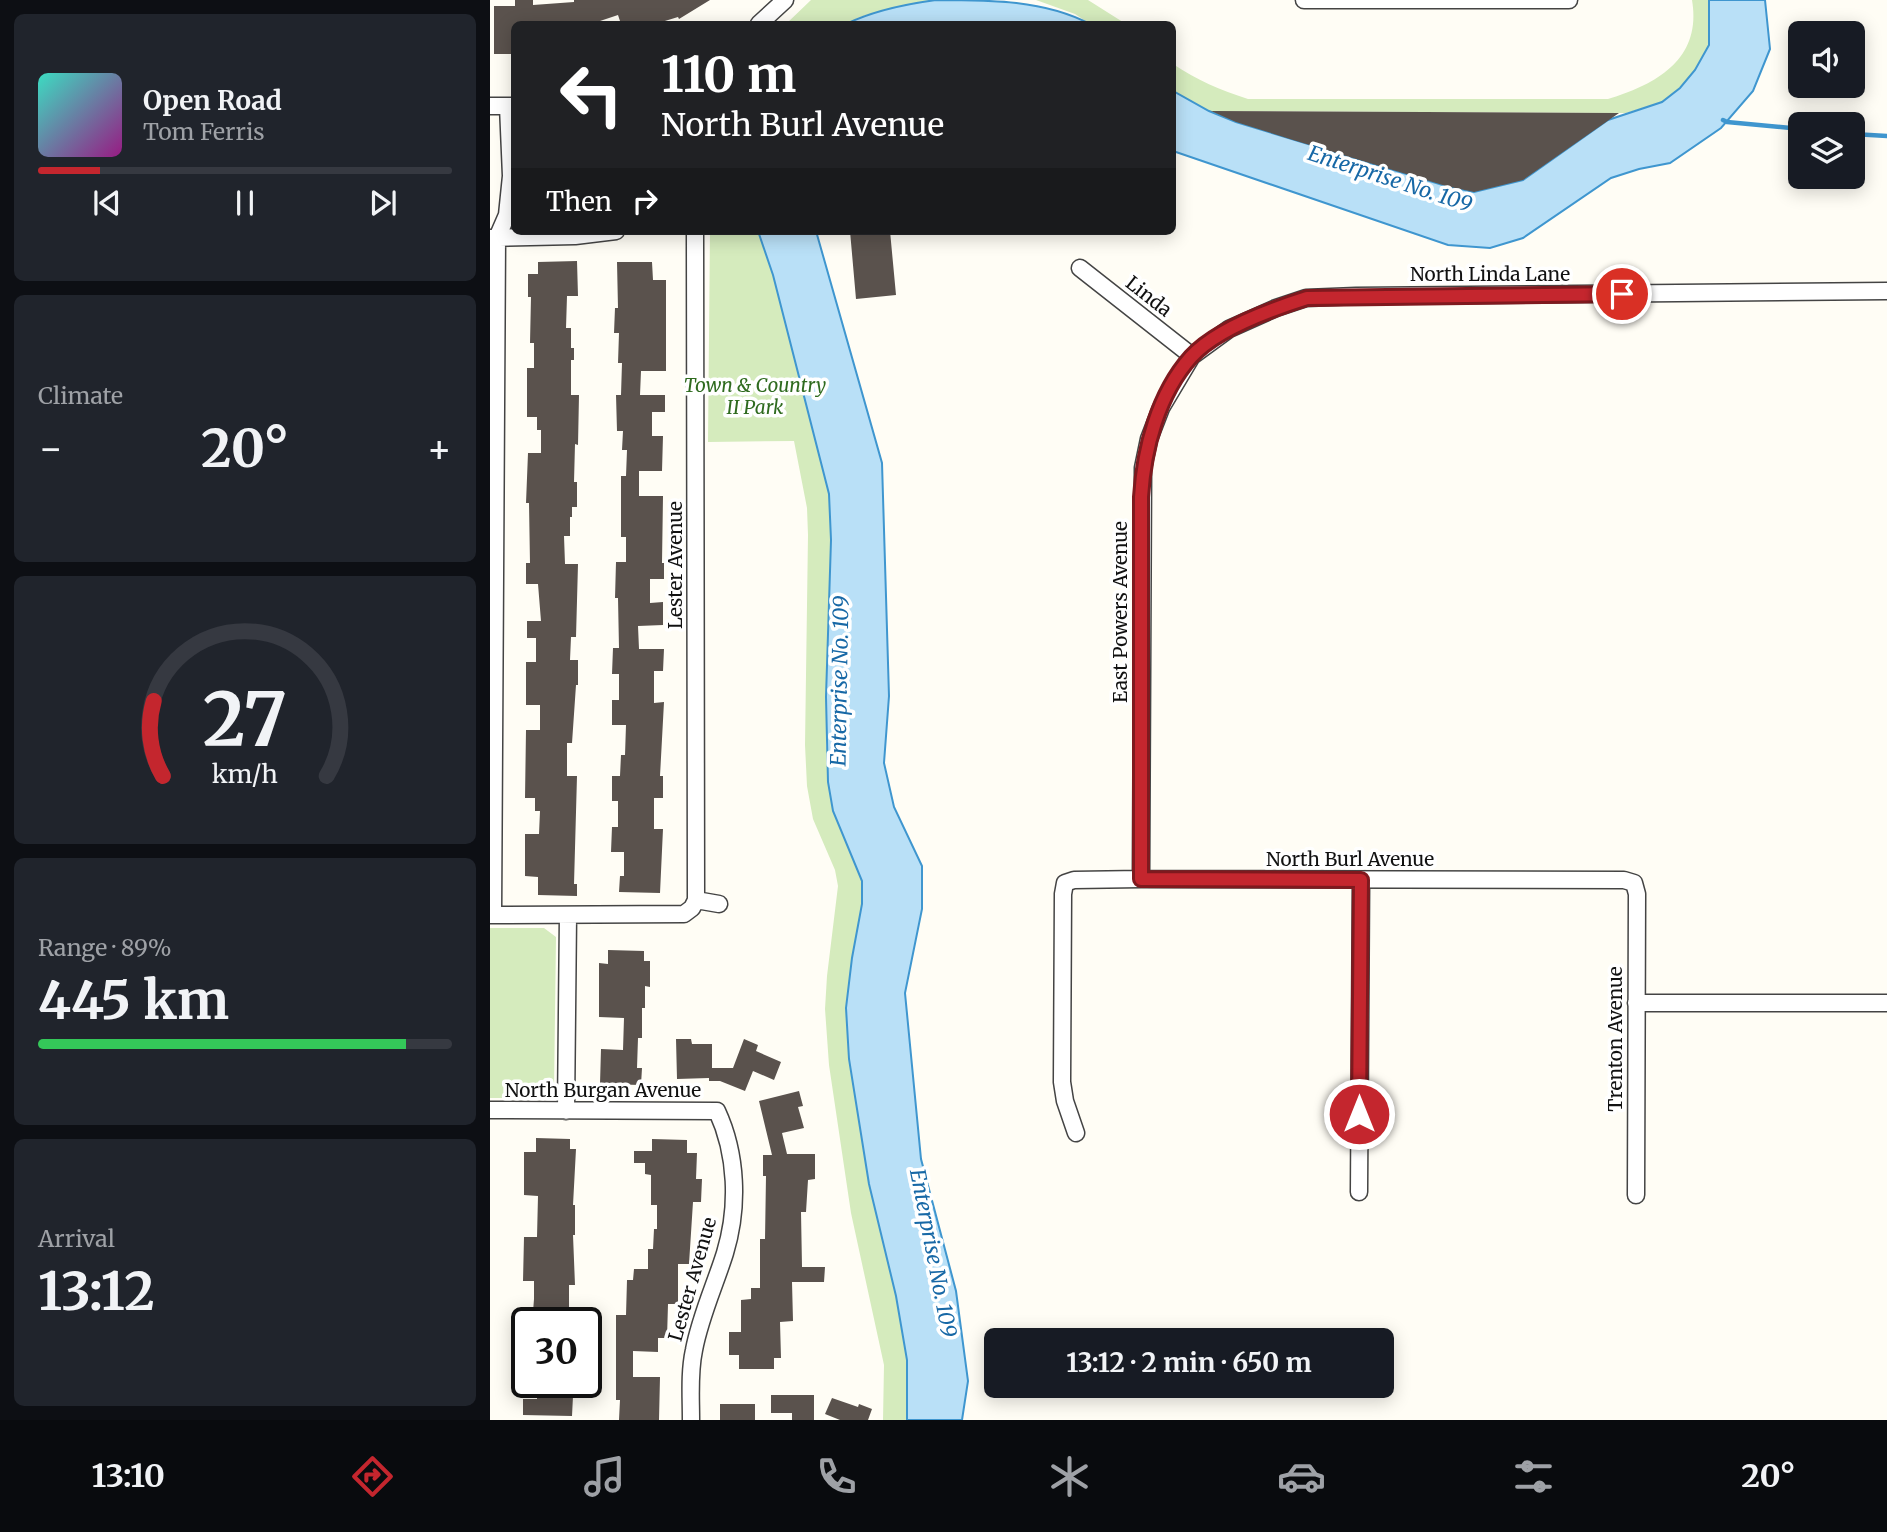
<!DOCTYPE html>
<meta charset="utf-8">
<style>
:root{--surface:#171b24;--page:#20242c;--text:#f1f3f6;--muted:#9ea1a6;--line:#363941;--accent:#c4262e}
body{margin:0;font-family:Merriweather,serif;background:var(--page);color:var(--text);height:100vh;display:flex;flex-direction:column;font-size:26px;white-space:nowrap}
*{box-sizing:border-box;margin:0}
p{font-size:23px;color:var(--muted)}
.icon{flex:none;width:38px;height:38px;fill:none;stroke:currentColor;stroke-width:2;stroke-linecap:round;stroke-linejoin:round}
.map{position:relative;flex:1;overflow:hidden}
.panel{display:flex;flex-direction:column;gap:14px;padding:14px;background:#0d0f14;width:490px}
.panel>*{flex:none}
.guide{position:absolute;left:21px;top:21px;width:665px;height:214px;border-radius:10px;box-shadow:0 4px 18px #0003;background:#202124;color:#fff;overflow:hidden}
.fabs{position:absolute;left:1298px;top:21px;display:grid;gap:14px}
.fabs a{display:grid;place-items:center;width:77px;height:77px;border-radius:10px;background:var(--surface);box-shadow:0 4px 18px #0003;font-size:35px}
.speed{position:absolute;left:21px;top:1307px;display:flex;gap:14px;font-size:35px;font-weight:700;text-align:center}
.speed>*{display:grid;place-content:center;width:91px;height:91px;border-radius:50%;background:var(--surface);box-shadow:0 4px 18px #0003;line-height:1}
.speed .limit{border:4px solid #111;border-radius:10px;background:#fff;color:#111}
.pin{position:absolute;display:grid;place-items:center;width:60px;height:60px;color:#fff;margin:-30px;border:4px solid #fff;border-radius:50%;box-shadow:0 2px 7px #0007}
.me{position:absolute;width:77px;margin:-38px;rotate:0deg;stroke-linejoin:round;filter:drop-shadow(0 0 5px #0008)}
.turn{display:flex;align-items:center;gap:24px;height:147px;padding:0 35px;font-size:32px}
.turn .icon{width:91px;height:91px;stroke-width:2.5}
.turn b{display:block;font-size:49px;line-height:60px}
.then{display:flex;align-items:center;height:66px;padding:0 35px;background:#0003;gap:14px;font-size:26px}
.big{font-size:52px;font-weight:700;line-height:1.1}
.panel .card{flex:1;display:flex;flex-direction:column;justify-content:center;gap:10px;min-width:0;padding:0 24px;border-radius:10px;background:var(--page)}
.panel .dial{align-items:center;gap:0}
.dial svg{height:182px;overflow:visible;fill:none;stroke:var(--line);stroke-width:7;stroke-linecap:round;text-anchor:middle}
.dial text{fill:var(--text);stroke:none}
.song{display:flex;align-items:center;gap:21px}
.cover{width:84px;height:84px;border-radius:10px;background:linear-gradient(135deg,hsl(170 70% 55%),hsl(310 70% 35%))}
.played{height:7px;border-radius:4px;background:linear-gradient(90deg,var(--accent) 15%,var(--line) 15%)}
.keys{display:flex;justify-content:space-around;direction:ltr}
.heat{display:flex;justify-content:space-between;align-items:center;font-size:38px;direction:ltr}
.charge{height:10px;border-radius:5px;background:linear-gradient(90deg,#34c759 89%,var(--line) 0)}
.trip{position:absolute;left:494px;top:1328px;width:410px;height:70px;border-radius:10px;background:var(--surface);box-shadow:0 4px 18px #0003;font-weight:700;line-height:70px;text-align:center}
.dock{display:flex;height:112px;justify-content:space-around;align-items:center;background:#090b0e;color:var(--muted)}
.dock .icon{width:49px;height:49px}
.dock .current{color:var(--accent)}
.dock b{font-size:32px;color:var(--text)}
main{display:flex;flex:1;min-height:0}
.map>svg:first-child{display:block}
.green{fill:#d5ebbd}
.water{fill:#b9e0f7;stroke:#3f96cf;stroke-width:2}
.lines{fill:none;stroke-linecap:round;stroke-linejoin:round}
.stream{stroke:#3f96cf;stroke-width:4.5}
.building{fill:#5a524d}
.street-casing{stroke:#444;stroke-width:19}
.street{stroke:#fff;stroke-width:16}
.route-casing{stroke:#7f191e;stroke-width:18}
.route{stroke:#c4262e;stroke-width:12}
.labels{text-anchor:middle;stroke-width:7;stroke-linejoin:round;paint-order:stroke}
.street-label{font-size:19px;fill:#111;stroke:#fff}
.park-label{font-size:19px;font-style:italic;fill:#2f6b1f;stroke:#fff}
.water-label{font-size:21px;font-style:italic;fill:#1768a6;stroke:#fff}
</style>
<main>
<section class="panel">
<div class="card">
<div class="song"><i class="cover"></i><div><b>Open Road</b><p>Tom Ferris</p></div></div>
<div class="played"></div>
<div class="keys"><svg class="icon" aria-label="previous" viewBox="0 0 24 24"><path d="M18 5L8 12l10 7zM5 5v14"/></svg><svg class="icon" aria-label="pause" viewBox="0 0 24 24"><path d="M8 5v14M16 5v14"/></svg><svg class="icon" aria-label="next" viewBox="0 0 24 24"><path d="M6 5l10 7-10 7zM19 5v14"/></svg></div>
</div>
<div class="card"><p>Climate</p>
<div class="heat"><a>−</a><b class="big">20°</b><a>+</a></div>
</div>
<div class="card dial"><svg viewBox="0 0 100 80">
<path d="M14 69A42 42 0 1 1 86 69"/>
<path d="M14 69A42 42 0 0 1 10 36" stroke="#c4262e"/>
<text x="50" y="56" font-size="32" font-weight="700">27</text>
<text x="50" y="72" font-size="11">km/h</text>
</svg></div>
<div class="card"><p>Range · 89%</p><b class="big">445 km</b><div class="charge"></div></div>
<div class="card"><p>Arrival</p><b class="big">13:12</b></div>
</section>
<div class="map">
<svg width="1397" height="1420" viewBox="0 0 1397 1420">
<rect width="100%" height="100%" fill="#fffdf5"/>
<path class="green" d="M 321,0 L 446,0 L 399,9 L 370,17 L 356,24 L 296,24 Z
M 546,0 L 598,0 L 636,24 L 600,24 L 585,14 Z
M 1202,0 L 1219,0 L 1220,4 L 1219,45 L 1205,70 L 1190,88 L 1172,102 L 1136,113 L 719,111 L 683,91 L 683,64 C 707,80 730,90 758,99 L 1118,99 C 1167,84 1212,59 1202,0 Z
M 220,231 L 268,231 L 283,275 L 339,494 L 341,540 L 336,745 L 364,859 L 372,881 L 372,903 L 362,958 L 356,1008 L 359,1059 L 379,1184 L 406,1296 L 417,1360 L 417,1420 L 393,1420 L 394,1365 L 361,1213 L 339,1065 L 335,1009 L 337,976 L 348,886 L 345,870 L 323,819 L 317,786 L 315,745 L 318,535 L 317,508 L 304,441 L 218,442 Z
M 0,928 L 54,928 L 66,937 L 64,1091 L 56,1098 L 0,1098 Z"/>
<path class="water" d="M 446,0 C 501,0 554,0 600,24 L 356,24 C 383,11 416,4 446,0 Z
M 1219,0 L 1275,0 L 1280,49 L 1263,91 L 1231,128 L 1180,163 L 1149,169 L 1121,178 L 1033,238 L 1000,248 L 958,245 L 683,151 L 683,91 L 719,111 L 746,122 L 956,186 L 984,192 L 1033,180 L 1118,120 L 1172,102 L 1190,88 L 1205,70 L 1219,45 Z
M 268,231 L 326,231 L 392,463 L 399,696 L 394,763 L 404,807 L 432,866 L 432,909 L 415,993 L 431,1159 L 466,1291 L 478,1381 L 472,1420 L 417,1420 L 417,1360 L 406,1296 L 379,1184 L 359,1059 L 356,1008 L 362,958 L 372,904 L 372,881 L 343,811 L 338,782 L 336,697 L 341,540 L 339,494 L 283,275 Z"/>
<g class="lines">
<path class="stream" d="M 1233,120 L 1237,122 L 1311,129
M 1363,134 L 1397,136"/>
</g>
<path class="building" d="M 25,0 L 43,0 L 43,5 L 84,2 L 84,0 L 220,0 L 189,19 L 188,17 L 165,24 L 131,24 L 128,15 L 101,24 L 24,24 L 24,54 L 4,54 L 4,6 L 25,6 Z
M 721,111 L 1129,113 L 1033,180 L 984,192 L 956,186 L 803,140 L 746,122 Z
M 360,231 L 400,231 L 406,295 L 366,299 Z
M 87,261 L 88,296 L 77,296 L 76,328 L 81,328 L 81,348 L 84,348 L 84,360 L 81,360 L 81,395 L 89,395 L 88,445 L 85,444 L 84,482 L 87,482 L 87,507 L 82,507 L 82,517 L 80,517 L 80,536 L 74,536 L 75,564 L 88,564 L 86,637 L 81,637 L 80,660 L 88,660 L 88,685 L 86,685 L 82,743 L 77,743 L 77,776 L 87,776 L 84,884 L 87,884 L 87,896 L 48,895 L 48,877 L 35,876 L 35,834 L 49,834 L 50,811 L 45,811 L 45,798 L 35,798 L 36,730 L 50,730 L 50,705 L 36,705 L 36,662 L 46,662 L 46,638 L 37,638 L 37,621 L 51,621 L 48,584 L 36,584 L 36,563 L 40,563 L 39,503 L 36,503 L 38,453 L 51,453 L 51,430 L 47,430 L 47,417 L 37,417 L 37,368 L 44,368 L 44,343 L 40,343 L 41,297 L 38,297 L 38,274 L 48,274 L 48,262 Z
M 127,262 L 162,262 L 163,280 L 176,280 L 176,371 L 151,371 L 150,395 L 175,395 L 175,412 L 162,412 L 162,436 L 173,436 L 172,471 L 149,471 L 149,496 L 173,496 L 172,563 L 174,563 L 174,579 L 160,579 L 160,603 L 173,602 L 173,625 L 148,626 L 149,649 L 174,649 L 173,671 L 164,671 L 164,703 L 174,702 L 170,776 L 173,776 L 173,798 L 164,798 L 164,829 L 173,829 L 170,893 L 129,892 L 130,876 L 134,876 L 134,852 L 121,852 L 122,827 L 128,827 L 128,801 L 122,801 L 122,776 L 130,776 L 131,755 L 135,755 L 136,725 L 122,725 L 122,700 L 129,700 L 129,674 L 122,674 L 123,648 L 129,648 L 128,598 L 125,598 L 126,562 L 136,562 L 136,537 L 131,537 L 131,476 L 136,476 L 137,450 L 132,450 L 133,431 L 127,431 L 126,395 L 131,395 L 132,363 L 128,363 L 129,333 L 124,333 L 125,308 L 128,308 Z
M 118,950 L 154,951 L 154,961 L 160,961 L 160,987 L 155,986 L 155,1008 L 152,1008 L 152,1038 L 148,1038 L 147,1068 L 152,1068 L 151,1085 L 110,1084 L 111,1049 L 133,1050 L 134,1018 L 109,1017 L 109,963 L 118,964 Z
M 186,1039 L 201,1039 L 202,1044 L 222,1044 L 222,1068 L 243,1068 L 254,1039 L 268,1045 L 266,1051 L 291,1062 L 284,1080 L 263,1071 L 255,1091 L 230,1081 L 219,1081 L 219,1078 L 187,1079 Z
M 309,1091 L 313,1106 L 308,1107 L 314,1128 L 292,1133 L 297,1154 L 325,1154 L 325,1179 L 318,1180 L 316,1212 L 311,1212 L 312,1267 L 335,1267 L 334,1282 L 302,1282 L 303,1321 L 290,1322 L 291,1358 L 284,1358 L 284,1369 L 249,1369 L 249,1355 L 239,1355 L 239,1332 L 251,1332 L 251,1300 L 261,1299 L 261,1288 L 270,1288 L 270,1239 L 275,1239 L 276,1176 L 273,1176 L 273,1155 L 282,1155 L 269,1101 Z
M 46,1138 L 80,1139 L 80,1149 L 86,1149 L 83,1205 L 85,1205 L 85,1235 L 83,1235 L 85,1285 L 79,1285 L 79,1310 L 86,1310 L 85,1323 L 33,1323 L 34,1312 L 43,1312 L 44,1299 L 44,1281 L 33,1281 L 34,1237 L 47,1237 L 48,1196 L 34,1195 L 34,1152 L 46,1152 Z
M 162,1139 L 197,1140 L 197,1153 L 207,1153 L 206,1179 L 212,1179 L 211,1202 L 203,1202 L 199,1264 L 188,1264 L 188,1304 L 178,1304 L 177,1338 L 168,1338 L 168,1352 L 143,1351 L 143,1377 L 170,1377 L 169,1420 L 129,1420 L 130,1400 L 126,1400 L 126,1315 L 136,1315 L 137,1280 L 143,1280 L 144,1269 L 158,1269 L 158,1249 L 163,1249 L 164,1229 L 167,1229 L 167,1205 L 161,1205 L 161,1175 L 155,1174 L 155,1163 L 144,1163 L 144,1151 L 162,1151 Z
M 47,1382 L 89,1382 L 89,1396 L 83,1396 L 82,1416 L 33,1415 L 33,1399 L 47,1399 Z
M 281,1395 L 324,1395 L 324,1420 L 302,1420 L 302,1413 L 281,1413 Z
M 342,1398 L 368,1407 L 369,1404 L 382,1409 L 378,1420 L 350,1420 L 335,1414 Z
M 230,1404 L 265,1404 L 265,1420 L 230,1420 Z"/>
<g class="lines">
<g class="street-casing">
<path id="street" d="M 814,0 L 1079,0
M 269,24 L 295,0
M 0,106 L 24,106
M 205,231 L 206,900
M 0,238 L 85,236 L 126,231
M 590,268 L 702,356
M 651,879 L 653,468 L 659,439 L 671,408 L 702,356 L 739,329 L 786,308 L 816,298 L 866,296 L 1397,291
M 0,915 L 194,914 L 202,908 L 206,900 L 229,904
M 3,915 L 7,238 L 17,215 L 21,176 L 18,106
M 1146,1003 L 1397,1003
M 0,1110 L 227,1111 C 247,1154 249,1207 235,1253 C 225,1285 210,1317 204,1350 C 199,1373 201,1397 201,1420
M 76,1111 L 78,915
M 586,1133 L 575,1101 L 572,1082 L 573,894 L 575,883 L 584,880 L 651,879 L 1134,880 L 1144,883 L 1147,894 L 1146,1195
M 869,1192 L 871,880"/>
</g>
<use href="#street" class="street"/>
</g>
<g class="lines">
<g class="route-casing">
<path id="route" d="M 869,1114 L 871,880 L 651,879 L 651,497 C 654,449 668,394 701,357 C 726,329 782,309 817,298 L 1132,294"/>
</g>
<use href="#route" class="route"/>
</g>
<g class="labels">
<g class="street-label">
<text x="1000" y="281">North Linda Lane</text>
<text transform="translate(659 296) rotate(38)" y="7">Linda</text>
<text transform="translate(185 565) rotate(-90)" y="7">Lester Avenue</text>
<text transform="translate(630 612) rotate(-90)" y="7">East Powers Avenue</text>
<text x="860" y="866">North Burl Avenue</text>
<text transform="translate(1125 1039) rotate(-90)" y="7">Trenton Avenue</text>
<text x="113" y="1097">North Burgan Avenue</text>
<text transform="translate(202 1279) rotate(-74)" y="7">Lester Avenue</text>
</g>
<g class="park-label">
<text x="265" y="392">Town &amp; Country<tspan x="265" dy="22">II Park</tspan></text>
</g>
<g class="water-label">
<text transform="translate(900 179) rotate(18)" y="7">Enterprise No. 109</text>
<text transform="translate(350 681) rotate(-89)" y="7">Enterprise No. 109</text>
<text transform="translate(443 1253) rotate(79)" y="7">Enterprise No. 109</text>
</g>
</g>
</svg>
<div class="fabs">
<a><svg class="icon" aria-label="sound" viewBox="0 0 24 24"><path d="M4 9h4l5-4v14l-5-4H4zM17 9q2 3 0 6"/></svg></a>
<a><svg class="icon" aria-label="layers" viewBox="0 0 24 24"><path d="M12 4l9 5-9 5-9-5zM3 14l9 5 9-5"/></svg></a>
</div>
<div class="speed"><div class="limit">30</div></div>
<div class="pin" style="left:1132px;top:294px;background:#d93025"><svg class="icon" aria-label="arrive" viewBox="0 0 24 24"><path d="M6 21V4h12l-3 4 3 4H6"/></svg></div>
<svg class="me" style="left:869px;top:1114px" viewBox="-20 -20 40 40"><circle r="17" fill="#c4262e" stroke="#fff" stroke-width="3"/><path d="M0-11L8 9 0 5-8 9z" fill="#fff"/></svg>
<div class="trip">13:12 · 2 min · 650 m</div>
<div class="guide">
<div class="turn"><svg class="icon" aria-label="left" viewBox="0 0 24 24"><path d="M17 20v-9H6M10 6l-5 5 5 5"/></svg><div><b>110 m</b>North Burl Avenue</div></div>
<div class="then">Then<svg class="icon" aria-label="right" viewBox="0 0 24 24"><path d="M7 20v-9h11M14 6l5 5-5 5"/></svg></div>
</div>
</div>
</main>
<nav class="dock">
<b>13:10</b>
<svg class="icon current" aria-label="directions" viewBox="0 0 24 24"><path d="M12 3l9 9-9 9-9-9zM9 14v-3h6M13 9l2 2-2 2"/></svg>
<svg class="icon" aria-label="music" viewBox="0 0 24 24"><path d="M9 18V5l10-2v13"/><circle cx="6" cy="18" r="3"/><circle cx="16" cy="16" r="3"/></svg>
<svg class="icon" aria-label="phone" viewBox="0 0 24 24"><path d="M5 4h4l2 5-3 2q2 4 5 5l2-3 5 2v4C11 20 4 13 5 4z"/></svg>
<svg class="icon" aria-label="climate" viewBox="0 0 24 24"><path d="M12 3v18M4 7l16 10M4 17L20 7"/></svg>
<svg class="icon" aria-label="car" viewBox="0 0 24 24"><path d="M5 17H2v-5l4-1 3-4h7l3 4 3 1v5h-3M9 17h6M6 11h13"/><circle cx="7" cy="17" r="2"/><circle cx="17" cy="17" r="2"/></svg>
<svg class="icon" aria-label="filters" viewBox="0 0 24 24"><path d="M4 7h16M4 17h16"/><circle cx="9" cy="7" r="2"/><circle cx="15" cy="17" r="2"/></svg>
<b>20°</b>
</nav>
